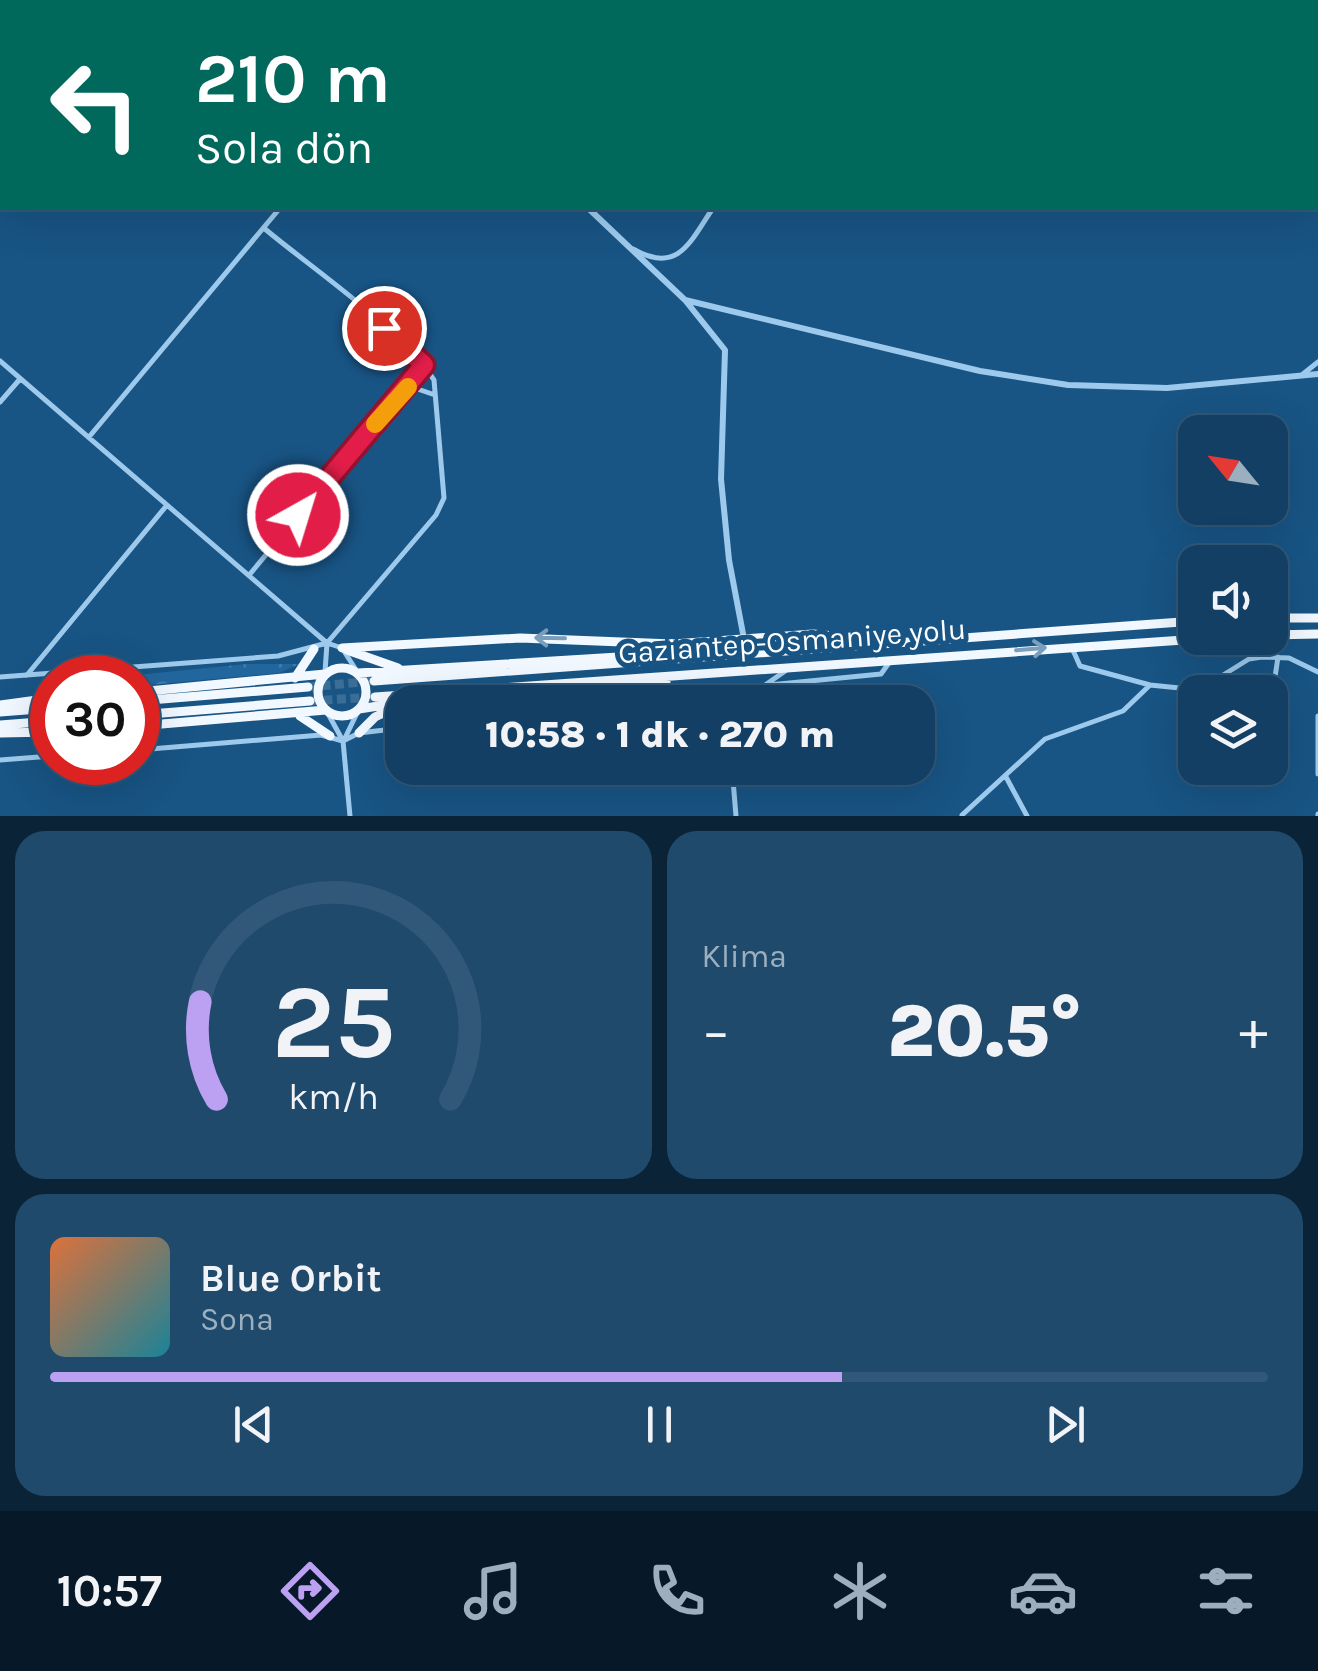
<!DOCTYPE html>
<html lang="tr">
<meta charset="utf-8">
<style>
:root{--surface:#123f63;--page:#1f4a6c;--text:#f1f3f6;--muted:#9cafbe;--line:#315878;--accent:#bca0f2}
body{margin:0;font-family:Karla,sans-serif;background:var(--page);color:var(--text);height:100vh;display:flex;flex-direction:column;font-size:38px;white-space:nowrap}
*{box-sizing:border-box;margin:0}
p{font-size:32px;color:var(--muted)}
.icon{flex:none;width:55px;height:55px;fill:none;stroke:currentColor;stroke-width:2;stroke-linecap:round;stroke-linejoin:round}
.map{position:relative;height:816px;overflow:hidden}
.side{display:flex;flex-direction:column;gap:15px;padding:15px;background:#0a2336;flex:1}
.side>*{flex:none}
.banner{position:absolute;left:0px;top:0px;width:1320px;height:210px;box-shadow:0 10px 40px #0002,0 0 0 2px var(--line);background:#00695c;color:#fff;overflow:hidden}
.needle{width:65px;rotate:300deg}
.tools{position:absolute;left:1178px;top:415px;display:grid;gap:20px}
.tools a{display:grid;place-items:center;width:110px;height:110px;border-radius:20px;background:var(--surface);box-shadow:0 10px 40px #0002,0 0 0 2px var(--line);font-size:50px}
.speed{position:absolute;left:30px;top:655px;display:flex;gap:20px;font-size:50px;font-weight:700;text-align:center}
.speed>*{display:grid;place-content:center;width:130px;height:130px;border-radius:50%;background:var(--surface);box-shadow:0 10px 40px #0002,0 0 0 2px var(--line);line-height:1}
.speed .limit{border:15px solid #d22;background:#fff;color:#111}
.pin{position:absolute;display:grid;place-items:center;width:85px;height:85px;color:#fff;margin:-42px;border:5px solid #fff;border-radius:50%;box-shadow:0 2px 10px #0007}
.me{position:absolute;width:110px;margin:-55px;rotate:39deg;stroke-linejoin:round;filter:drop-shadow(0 0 8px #0008)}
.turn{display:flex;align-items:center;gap:35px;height:210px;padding:0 30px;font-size:45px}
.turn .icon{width:130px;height:130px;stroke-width:2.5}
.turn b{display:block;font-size:70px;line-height:85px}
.big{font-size:75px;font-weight:800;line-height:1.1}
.side .widget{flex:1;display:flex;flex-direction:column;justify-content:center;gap:15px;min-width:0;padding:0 35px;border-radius:30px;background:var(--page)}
.side .dial{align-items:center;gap:0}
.dial svg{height:260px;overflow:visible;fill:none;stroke:var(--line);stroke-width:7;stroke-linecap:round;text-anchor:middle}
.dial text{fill:var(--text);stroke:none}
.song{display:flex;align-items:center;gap:30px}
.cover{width:120px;height:120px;border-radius:15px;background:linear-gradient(135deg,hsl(20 70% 55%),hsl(190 70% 35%))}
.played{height:10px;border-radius:5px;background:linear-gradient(90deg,var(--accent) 65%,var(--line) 65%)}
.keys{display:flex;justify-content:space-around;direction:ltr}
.heat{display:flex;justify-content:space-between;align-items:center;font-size:55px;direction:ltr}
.side .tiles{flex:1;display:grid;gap:15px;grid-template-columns:1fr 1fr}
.widget:last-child{grid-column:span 2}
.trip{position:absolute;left:385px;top:685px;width:550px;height:100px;border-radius:30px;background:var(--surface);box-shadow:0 10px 40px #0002,0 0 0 2px var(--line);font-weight:800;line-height:100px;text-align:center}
.tabs{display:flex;height:160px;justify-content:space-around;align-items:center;background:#071928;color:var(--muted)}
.tabs .icon{width:70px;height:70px}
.tabs .on{color:var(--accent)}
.tabs b{font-size:45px;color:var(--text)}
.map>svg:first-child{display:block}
.forest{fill:url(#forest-crowns)}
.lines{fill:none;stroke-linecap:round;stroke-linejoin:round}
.trunk-tunnel{stroke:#3b6e96;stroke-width:9;stroke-dasharray:9 4.5;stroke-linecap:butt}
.minor{stroke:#9dcaec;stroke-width:5}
.tertiary{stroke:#9dcaec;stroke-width:6}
.trunk{stroke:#f1f8ff;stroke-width:9}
.oneway{stroke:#7a9ebb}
.route-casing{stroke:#92132f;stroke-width:25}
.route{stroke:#e11d48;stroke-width:18}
.slow{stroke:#f59e0b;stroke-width:18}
.labels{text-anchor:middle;stroke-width:10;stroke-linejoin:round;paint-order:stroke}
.street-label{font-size:30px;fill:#fff;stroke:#185484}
</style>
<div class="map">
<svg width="1318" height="816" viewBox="0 0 1318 816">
<defs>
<pattern id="forest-crowns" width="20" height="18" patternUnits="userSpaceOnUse" patternTransform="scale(2.5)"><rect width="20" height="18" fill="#21679e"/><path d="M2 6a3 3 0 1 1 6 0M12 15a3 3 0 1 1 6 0" fill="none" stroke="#427ead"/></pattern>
</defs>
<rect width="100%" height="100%" fill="#185484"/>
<path class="forest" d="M 247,664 L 300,664 L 279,673 L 138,686 L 138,678 L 106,678 Z"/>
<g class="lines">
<path class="trunk-tunnel" d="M 308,687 L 374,681
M 310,701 L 375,697"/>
<path class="minor" d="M 200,0 L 206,0
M 502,0 L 502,2
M 564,0 L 565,2
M 690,0 L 693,2
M 899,0 L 901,2
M 246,2 L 249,0
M 276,2 L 278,1
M 298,2 L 300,0
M 329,2 L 332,0
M 359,2 L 362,0
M 529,2 L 530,0
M 918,2 L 920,0
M 265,229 C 314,270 402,329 434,380 L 444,498 L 436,515 L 327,643 L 325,672
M 633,249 C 678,275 690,242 713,208
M 0,361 L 327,643
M 1303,374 L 1318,362
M 409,386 L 435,395
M 0,402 L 20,379
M 89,437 L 280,208
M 250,574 L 424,365
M 1072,648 L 1080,666 L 1150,685
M 27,675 L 167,505
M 0,677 L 278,656 L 327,643 L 342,648 L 358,673
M 769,685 L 881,674 L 891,660
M 741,702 L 788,669
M 326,710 L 343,741 L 350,816
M 1270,711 L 1278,657
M 1318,716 L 1318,774
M 345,738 L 359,709
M 138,750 L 321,735 L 343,741 L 359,733 L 402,728
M 0,760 L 52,756
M 732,768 L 736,816
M 1006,777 L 1027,816
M 962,815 L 1045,739 L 1123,711 L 1150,685 L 1199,690 L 1249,659 L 1262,657 L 1289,658 L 1318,672
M 1318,816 L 1318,814"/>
<path class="tertiary" d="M 405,0 L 407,2
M 588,208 L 685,300 L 725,350 L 721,479 L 729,560 L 744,639
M 685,300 L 980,371 L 1068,385 L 1167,388 L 1318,374"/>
<path class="trunk" d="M 1270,618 L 1318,618
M 1270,635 L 1318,634
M 342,648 L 520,638 L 673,644 L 813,634 L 887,641
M 347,650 L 398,668
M318 692a24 24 0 1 1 48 0a24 24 0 1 1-48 0Z
M 358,673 L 700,652
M 295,678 L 314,649
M 374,681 L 1195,621
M 138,692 L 325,674
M 375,697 L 1212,638
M 138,701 L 308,687
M 415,702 L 666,682
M 0,705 L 52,698
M 359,709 L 391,704
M 0,712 L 52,708
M 138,715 L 310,701
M 300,716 L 330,736
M 0,725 L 52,721
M 138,726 L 326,710
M 0,733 L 52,732
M 359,733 L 375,717 L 402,704"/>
</g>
<defs><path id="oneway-shaft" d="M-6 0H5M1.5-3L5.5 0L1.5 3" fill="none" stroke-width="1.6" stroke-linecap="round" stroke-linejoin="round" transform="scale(2.5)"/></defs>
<g class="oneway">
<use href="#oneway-shaft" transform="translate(550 638) rotate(-179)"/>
<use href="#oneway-shaft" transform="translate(1031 649) rotate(-5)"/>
</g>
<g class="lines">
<g class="route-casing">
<path id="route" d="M 298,515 L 424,365 L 384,328"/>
</g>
<use href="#route" class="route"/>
<path class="slow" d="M 375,424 L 408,387"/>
</g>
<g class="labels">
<g class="street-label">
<text transform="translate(792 641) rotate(-4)" y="10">Gaziantep-Osmaniye yolu</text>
</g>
</g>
</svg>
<div class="tools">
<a><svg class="needle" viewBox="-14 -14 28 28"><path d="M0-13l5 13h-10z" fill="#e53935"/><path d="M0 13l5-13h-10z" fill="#9cafbe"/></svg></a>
<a><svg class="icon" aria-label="sound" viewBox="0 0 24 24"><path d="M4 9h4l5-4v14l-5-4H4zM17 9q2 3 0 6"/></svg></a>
<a><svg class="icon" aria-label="layers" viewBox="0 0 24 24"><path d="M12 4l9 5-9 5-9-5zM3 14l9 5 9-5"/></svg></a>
</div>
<div class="speed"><div class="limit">30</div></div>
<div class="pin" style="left:384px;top:328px;background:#d93025"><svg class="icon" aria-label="arrive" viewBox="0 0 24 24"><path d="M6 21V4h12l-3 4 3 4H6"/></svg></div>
<svg class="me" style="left:298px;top:515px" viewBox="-20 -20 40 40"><circle r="17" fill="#e11d48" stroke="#fff" stroke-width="3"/><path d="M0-11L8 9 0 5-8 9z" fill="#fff"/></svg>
<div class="trip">10:58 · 1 dk · 270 m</div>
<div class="banner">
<div class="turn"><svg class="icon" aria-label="left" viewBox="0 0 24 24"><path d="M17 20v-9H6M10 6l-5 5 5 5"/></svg><div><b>210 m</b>Sola dön</div></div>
</div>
</div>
<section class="side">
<div class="tiles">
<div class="widget dial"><svg viewBox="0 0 100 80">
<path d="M14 69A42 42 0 1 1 86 69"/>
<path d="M14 69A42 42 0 0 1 9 39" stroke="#bca0f2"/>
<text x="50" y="56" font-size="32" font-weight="700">25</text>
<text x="50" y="72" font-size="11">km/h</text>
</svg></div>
<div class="widget"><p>Klima</p>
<div class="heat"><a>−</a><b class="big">20.5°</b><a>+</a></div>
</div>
<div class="widget">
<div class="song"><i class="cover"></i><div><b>Blue Orbit</b><p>Sona</p></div></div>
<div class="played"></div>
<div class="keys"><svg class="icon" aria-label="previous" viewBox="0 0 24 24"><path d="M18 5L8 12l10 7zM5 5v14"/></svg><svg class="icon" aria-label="pause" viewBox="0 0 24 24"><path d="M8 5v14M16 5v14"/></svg><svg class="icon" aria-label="next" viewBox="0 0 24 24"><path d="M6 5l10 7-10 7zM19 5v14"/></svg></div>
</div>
</div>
</section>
<nav class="tabs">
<b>10:57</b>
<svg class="icon on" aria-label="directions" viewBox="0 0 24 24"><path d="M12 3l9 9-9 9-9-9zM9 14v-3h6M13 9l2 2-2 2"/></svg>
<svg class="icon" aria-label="music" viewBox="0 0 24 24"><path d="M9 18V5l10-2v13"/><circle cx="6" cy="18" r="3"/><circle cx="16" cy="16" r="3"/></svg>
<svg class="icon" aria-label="phone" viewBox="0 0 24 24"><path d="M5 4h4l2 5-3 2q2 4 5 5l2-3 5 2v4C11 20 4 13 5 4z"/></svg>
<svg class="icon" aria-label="climate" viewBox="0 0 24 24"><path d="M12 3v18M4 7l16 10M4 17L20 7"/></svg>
<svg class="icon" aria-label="car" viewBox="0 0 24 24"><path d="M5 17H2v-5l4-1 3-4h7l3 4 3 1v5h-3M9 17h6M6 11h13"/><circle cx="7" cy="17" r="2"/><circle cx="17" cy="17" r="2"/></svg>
<svg class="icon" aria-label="filters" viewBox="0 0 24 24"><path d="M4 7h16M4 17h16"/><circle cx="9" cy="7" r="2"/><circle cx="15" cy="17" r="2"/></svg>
</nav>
